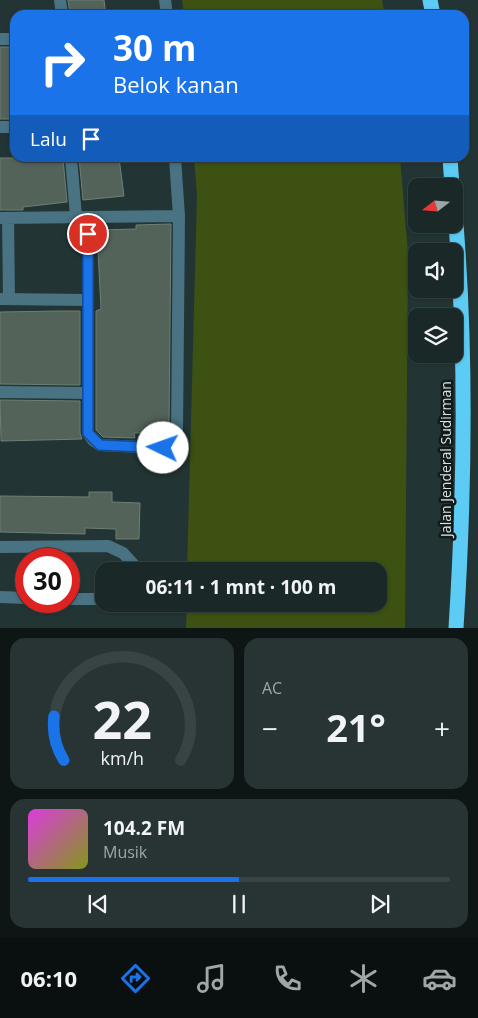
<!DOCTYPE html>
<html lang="id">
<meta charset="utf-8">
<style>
:root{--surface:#1a2827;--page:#273433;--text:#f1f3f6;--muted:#9fa6a7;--line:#384444;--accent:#1a73e8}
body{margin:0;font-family:"Open Sans",sans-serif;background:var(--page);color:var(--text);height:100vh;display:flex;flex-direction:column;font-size:19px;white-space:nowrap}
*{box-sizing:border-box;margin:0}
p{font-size:16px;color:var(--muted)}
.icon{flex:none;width:28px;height:28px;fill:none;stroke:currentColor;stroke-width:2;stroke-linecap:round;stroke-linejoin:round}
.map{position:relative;height:628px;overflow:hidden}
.details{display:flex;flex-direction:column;gap:10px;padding:10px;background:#0e1615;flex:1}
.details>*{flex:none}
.top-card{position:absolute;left:10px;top:10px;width:459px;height:152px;border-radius:15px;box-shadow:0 1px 4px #0004,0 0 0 1px var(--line);background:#1a73e8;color:#fff;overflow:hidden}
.needle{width:32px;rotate:253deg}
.buttons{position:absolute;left:408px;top:178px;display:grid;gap:10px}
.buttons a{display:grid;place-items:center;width:55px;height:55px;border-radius:10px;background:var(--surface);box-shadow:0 1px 4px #0004,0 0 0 1px var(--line);font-size:25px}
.speed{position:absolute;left:15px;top:548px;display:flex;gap:10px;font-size:25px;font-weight:700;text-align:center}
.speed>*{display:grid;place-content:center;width:65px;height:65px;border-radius:50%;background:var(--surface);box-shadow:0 1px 4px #0004,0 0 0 1px var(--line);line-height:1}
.speed .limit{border:8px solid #d22;background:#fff;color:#111}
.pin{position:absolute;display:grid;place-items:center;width:42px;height:42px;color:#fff;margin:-21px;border:2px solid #fff;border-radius:50%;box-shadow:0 1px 5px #0007}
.me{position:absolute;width:55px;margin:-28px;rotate:273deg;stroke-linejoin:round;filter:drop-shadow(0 0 4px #0008)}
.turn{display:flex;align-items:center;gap:18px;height:105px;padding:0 20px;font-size:22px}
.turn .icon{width:65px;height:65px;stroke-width:2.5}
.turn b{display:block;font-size:35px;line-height:42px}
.then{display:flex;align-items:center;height:48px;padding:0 20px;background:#0003;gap:10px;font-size:19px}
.big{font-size:38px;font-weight:700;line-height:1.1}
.details .widget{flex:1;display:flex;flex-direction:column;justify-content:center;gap:8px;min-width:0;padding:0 18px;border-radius:15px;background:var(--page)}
.details .dial{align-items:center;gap:0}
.dial svg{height:130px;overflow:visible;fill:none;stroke:var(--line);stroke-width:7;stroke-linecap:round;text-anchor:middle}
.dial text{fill:var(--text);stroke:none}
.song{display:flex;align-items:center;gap:15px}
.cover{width:60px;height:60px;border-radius:8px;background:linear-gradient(135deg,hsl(300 70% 55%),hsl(70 70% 35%))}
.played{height:5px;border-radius:2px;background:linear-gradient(90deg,var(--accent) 50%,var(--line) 50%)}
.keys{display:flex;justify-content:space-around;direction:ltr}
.heat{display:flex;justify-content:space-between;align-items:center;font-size:28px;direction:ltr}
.details .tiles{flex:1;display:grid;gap:10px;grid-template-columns:1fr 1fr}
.widget:last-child{grid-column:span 2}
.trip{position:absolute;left:95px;top:562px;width:292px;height:50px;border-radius:15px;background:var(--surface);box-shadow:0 1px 4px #0004,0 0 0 1px var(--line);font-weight:700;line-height:50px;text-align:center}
.dock{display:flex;height:80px;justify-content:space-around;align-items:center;background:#0a1010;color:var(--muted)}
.dock .icon{width:35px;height:35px}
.dock .current{color:var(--accent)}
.dock b{font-size:22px;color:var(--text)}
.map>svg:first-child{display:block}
.green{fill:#3d5113}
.building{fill:#53635a;stroke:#6e7f75}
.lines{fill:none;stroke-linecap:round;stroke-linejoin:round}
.minor{stroke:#497283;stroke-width:12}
.highway{stroke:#5cccf5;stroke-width:15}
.route-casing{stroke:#114b97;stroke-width:12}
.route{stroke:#1a73e8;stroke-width:9}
.labels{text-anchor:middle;stroke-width:5;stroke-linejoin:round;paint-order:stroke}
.street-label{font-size:14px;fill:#d8e4e3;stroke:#121b1a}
</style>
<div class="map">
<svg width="478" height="628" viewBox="0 0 478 628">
<rect width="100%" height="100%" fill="#223534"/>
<path class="green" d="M 182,0 L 382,0 L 385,15 L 184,15 Z
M 194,158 L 400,158 L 408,253 L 405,628 L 186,628 L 187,604 L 379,604 L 379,571 L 187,571 L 197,196 Z"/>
<path class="building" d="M 68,0 L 104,0 L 106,15 L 70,15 Z
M 0,47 L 15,47 L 15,119 L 0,119 Z
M 0,158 L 63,158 L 67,202 L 23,207 L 23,210 L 0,210 Z
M 79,158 L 119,158 L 124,196 L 83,200 Z
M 171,224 L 169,429 L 167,433 L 134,433 L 135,438 L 103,437 L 96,430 L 96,311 L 101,309 L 97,230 L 136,229 L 136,225 Z
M 60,311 L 80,311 L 80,385 L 0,384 L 0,312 Z
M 0,400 L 80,401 L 80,433 L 82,439 L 1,441 Z
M 89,492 L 112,492 L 112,502 L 140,503 L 139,539 L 116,539 L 116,529 L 85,528 L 85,534 L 0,532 L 0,496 L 89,497 Z"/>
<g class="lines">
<path class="minor" d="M 60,0 L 62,15
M 165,0 L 167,15
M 0,39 L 15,39
M 0,127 L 15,127
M 71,158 L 76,216
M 88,217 L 88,433 L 93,440 L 100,445 L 163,448 L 171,444 L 177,431 L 179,216 L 175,158
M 0,218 L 179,216
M 8,218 L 9,299
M 0,299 L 88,300
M 0,392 L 88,393
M 0,547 L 108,546 L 123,553 L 134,565 L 134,571
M 0,597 L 26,598
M 69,599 L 104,599"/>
<path class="highway" d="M 430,0 L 433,15
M 450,158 L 452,186
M 454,201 C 467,342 465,486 456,628"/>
</g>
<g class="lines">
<g class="route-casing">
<path id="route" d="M 88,234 L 88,433 L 100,445 L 163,448"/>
</g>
<use href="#route" class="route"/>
</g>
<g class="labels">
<g class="street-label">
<text transform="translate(446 459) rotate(-90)" y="5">Jalan Jenderal Sudirman</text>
</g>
</g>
</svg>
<div class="buttons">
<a><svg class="needle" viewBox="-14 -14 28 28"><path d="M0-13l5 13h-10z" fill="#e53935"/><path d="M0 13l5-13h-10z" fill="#9fa6a7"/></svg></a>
<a><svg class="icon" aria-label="sound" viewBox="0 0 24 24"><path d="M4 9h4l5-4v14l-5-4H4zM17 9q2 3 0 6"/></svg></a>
<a><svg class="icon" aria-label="layers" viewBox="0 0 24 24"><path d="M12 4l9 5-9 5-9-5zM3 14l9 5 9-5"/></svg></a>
</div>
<div class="speed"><div class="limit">30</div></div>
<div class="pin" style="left:88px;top:234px;background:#d93025"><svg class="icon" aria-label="arrive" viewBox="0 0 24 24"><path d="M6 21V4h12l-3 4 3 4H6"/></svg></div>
<svg class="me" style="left:163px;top:448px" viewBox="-20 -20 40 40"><circle r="19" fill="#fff"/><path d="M0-13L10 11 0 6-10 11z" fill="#1a73e8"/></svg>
<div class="trip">06:11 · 1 mnt · 100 m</div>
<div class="top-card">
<div class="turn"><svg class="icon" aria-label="right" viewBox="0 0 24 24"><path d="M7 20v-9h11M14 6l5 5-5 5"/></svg><div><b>30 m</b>Belok kanan</div></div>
<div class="then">Lalu<svg class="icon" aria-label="arrive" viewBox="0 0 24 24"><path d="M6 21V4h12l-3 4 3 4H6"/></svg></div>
</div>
</div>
<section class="details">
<div class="tiles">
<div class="widget dial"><svg viewBox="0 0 100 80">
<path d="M14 69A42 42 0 1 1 86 69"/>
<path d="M14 69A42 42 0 0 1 8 42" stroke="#1a73e8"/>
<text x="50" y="56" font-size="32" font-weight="700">22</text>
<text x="50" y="72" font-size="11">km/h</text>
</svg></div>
<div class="widget"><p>AC</p>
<div class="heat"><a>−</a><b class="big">21°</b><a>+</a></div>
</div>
<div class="widget">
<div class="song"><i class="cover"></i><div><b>104.2 FM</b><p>Musik</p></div></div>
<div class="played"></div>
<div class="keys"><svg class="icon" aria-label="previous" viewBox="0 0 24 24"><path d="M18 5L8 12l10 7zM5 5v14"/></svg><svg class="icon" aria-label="pause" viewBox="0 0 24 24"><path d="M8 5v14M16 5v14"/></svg><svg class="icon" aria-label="next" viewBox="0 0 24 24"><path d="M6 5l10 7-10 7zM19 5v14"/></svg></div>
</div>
</div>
</section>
<nav class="dock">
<b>06:10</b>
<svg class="icon current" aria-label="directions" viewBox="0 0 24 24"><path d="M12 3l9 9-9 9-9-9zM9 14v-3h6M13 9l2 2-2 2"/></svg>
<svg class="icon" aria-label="music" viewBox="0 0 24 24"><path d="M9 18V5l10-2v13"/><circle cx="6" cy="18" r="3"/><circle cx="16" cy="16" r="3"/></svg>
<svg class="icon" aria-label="phone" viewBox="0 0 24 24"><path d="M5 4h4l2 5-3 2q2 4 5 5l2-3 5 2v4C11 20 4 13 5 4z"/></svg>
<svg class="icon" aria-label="climate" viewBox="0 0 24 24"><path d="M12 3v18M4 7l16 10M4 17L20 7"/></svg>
<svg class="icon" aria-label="car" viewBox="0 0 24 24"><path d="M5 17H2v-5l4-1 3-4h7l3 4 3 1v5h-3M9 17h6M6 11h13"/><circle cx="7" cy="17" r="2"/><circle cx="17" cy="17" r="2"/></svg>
</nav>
